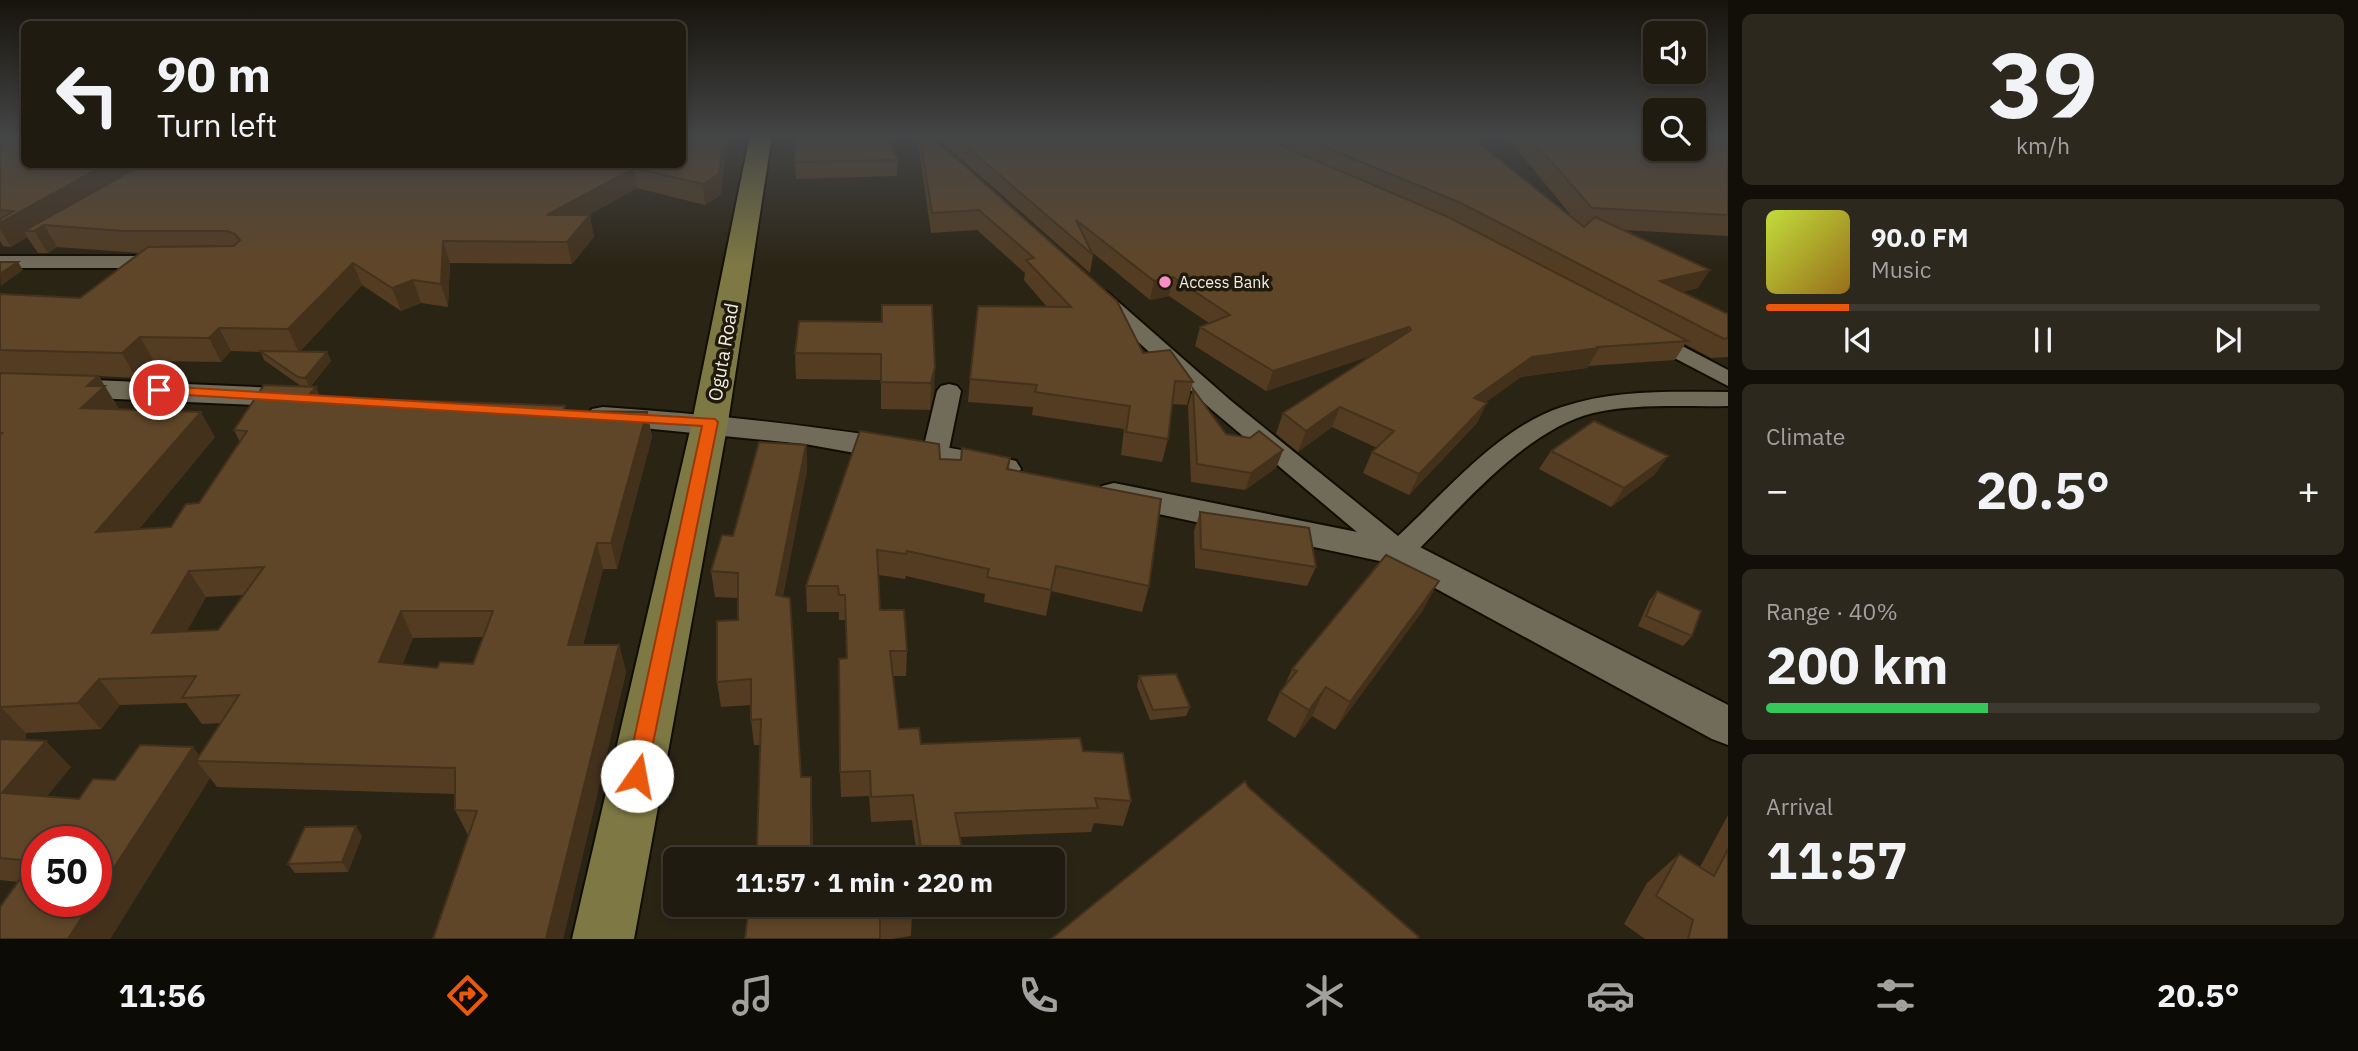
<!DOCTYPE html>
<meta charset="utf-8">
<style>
:root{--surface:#201b10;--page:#2d281e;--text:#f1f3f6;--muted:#a2a19f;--line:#3d3930;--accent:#ea580c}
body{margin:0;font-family:"IBM Plex Sans",sans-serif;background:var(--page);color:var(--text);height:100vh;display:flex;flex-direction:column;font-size:26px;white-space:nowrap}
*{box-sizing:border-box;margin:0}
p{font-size:23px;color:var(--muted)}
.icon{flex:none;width:38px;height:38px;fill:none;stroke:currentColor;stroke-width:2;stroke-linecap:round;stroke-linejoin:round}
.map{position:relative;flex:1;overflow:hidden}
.side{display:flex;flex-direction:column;gap:14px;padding:14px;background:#120f09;width:630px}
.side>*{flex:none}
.hud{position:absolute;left:21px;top:21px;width:665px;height:147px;border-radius:10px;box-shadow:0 4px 10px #0003,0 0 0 2px var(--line);background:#201b10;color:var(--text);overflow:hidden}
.controls{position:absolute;left:1643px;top:21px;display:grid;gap:14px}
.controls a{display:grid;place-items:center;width:63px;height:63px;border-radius:10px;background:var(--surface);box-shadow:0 4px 10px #0003,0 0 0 2px var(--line);font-size:35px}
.speed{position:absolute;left:21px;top:826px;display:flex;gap:14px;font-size:35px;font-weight:700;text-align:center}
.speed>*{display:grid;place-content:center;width:91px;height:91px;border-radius:50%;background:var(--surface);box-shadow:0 4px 10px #0003,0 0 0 2px var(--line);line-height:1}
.speed .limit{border:10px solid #d22;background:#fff;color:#111}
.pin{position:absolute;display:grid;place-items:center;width:60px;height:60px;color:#fff;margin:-30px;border:4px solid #fff;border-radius:50%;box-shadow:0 2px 7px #0007}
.me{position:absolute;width:77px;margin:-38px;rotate:12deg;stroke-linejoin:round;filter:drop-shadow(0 0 5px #0008)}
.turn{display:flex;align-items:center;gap:24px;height:147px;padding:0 21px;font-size:32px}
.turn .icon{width:91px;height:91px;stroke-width:2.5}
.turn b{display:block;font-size:49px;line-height:60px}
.big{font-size:52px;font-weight:700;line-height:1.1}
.side .tile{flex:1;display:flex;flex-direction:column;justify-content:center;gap:10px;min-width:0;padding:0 24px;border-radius:10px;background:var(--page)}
.side .dial{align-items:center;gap:0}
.dial b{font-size:91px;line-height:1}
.song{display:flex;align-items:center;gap:21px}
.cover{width:84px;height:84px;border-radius:10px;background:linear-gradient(135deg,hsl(70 70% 55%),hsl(40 70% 35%))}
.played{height:7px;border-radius:4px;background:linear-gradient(90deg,var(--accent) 15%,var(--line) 15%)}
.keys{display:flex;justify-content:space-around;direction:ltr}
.heat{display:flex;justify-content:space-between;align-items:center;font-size:38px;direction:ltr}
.charge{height:10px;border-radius:5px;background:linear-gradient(90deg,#34c759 40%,var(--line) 0)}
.trip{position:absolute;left:663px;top:847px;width:402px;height:70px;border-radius:10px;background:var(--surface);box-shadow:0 4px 10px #0003,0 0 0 2px var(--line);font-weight:700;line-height:70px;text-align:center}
.menu{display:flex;height:112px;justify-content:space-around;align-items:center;background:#0d0b06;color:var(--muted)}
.menu .icon{width:49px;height:49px}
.menu .on{color:var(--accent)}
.menu b{font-size:32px;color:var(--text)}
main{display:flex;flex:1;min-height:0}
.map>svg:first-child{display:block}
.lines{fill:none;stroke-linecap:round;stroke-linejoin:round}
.minor-casing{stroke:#120d02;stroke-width:4}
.tertiary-casing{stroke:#120d02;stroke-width:4}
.secondary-casing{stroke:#120d02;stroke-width:4}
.minor{fill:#716b5a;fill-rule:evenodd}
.tertiary{fill:#716b5a;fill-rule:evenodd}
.secondary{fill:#7e7944;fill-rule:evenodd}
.wall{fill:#533c22;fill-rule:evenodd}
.shaded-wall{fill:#43311c}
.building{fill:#604628;stroke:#43311c;stroke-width:2;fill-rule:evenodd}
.route{fill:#ea580c;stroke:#983908;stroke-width:2}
.poi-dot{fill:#fa8fc6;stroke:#201a0c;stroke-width:2.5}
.labels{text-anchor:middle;stroke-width:7;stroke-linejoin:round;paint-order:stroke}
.far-poi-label{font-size:16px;fill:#f1ede3;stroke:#201a0c;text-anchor:start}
.street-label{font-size:19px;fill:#f1ede3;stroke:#201a0c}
</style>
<main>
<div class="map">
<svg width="1728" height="939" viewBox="0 0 1728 939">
<rect width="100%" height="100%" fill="#2a2415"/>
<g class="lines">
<g class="minor-casing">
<path id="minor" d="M 0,256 L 163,256 L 173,262 L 163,268 L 0,268 Z
M 1100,290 L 1107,292 L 1230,400 L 1398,536 C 1447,491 1498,428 1562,407 C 1616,389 1672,392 1728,392 L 1728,406 C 1684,407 1637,403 1593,413 C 1524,430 1459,510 1409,559 L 1399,562 L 1389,559 L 1212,410 L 1093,300 L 1090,296 L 1093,292 Z
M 1648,328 L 1728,370 L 1728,386 L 1640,340 L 1637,335 Z
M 949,384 L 957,386 L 961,391 L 948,454 L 944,460 L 926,460 L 922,454 L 937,391 L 941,386 Z"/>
</g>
<g class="tertiary-casing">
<path id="tertiary" d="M 0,376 L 301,389 L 312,392 L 316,398 L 312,404 L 301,407 L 0,394 Z
M 603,407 C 738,416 871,432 1004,458 L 1016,461 L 1021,469 L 1016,477 L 1004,480 L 805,444 L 592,423 L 587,416 L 592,409 Z
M 1114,483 L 1412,543 L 1728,705 L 1728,745 L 1712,739 L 1389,563 L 1102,502 L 1097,494 L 1102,486 Z"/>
</g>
<g class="secondary-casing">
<path id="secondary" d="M 750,135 L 772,135 L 728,422 L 634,939 L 572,939 L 692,422 Z"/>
</g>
<use href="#minor" class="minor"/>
<use href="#tertiary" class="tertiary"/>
<use href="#secondary" class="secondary"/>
</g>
<path class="wall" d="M 0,135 L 24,164 L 682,164 L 721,195 L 705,205 L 637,188 L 589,215 L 594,237 L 572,264 L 450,263 L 448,307 L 421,303 L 401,311 L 362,285 L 300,351 L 327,352 L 331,361 L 310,387 L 321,398 L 567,411 L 647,412 L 652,437 L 617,569 L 603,569 L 583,645 L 619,645 L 626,672 L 563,939 L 433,939 L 468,835 L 455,810 L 455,794 L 217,787 L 210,778 L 110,939 L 0,939 L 18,882 L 0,880 L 0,294 L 80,298 L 140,253 L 57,247 L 48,253 L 38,253 L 27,237 L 11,247 L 3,246 L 0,241 ZM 231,351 L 261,352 L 264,360 L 301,386 L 234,430 L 240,442 L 199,503 L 171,527 L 139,529 L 215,437 L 119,409 L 99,376 L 136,378 L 154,361 L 221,362 ZM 244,595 L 218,630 L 187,631 L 206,597 ZM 483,637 L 473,664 L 437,668 L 402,664 L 413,638 ZM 186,703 L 202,724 L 221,723 L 200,755 L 79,799 L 47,796 L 71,767 L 26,740 L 26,733 L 101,729 L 120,705 Z
M 918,135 L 930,135 L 1143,353 L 1193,382 L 1187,405 L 1172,404 L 1168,439 L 1162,462 L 1121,455 L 1124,429 L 1032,415 L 1033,407 L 968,402 L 970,379 L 1047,307 L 1024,280 L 1025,273 L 977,230 L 931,233 L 918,143 Z
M 934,135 L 1468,135 L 1574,219 L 1510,141 L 1513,135 L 1656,135 L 1728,144 L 1728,236 L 1624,230 L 1698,288 L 1682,292 L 1728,314 L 1728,357 L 1711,358 L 1685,344 L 1675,360 L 1588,366 L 1587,368 L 1521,377 L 1486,402 L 1477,423 L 1409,495 L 1363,473 L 1372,452 L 1377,448 L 1332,427 L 1298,452 L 1276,434 L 1283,413 L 1373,355 L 1266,391 L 1195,346 L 1200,327 L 1209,323 L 1169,296 L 1150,300 L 1092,252 L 1093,255 L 1090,273 Z
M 898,160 L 897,176 L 796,179 L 795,162 Z
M 932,305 L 934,393 L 930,410 L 881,409 L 881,380 L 796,379 L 795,353 Z
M 1193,389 L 1226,434 L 1283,450 L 1276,468 L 1245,490 L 1191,482 L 1188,406 Z
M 806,445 L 807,470 L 783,596 L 801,777 L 812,802 L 813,846 L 916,848 L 912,820 L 871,822 L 869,796 L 841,797 L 840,772 L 847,658 L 846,620 L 839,620 L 839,612 L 807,612 L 806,586 L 940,459 L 961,460 L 1010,458 L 1009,470 L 1149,586 L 1142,612 L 1051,591 L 1046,616 L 984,602 L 985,594 L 906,576 L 905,579 L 879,575 L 880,610 L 907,651 L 906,676 L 893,676 L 899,729 L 921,744 L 1083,751 L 1131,801 L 1123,826 L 1094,823 L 1091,832 L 960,837 L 964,859 L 757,846 L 760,745 L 754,745 L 751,720 L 751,705 L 721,707 L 717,682 L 738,620 L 738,598 L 715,597 L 711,571 L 733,536 Z
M 1551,451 L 1668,456 L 1654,475 L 1611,507 L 1539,469 Z
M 1200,512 L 1316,567 L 1307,586 L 1195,568 L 1194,531 Z
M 1657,591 L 1692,636 L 1683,646 L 1638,626 L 1649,601 Z
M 1423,610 L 1335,730 L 1312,716 L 1295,738 L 1267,720 L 1280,692 L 1284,687 L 1292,669 Z
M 1139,676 L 1190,707 L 1186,716 L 1150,720 L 1137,686 Z
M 1728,815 L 1728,939 L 1645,939 L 1624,924 L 1647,883 L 1679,854 L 1700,867 Z
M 362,836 L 348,872 L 295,873 L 288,864 Z
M 749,905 L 966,905 L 965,908 L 912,913 L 911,936 L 892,939 L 745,939 Z"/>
<path class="shaded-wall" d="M 724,135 L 728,135 L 721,195 L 705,205 L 703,184 Z
M 106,164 L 145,164 L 44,225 L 57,247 L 48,253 L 34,231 L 24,231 L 27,237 L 11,247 L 0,229 L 0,223 Z
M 634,168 L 637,188 L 552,236 L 547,215 Z
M 590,215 L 594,237 L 572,264 L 567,242 Z
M 443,241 L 450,263 L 448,307 L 441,284 Z
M 18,262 L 23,270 L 1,286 L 0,274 Z
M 353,263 L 362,285 L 299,353 L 288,329 Z
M 1710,270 L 1698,288 L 1649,300 L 1660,281 Z
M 1173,277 L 1169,296 L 1150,300 L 1154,281 Z
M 413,280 L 421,303 L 401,311 L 392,288 Z
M 1409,327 L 1401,346 L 1266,391 L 1273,371 Z
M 219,328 L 231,351 L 221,362 L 209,338 Z
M 140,337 L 154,361 L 136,378 L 122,353 Z
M 1599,348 L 1587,368 L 1521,377 L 1464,418 L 1474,398 L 1532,357 Z
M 327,352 L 331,361 L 309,387 L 305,378 Z
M 935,367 L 934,393 L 930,410 L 931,383 Z
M 98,376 L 120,411 L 81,408 L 87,386 Z
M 316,387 L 327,412 L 307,397 Z
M 1487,403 L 1477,423 L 1409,495 L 1419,474 Z
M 1340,407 L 1332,427 L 1298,452 L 1306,431 Z
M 201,412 L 215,437 L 115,558 L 96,532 Z
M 647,412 L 652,437 L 617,569 L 611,543 Z
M 806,445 L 807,470 L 778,620 L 776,595 Z
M 1283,450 L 1276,468 L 1245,490 L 1251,473 Z
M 1668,456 L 1654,475 L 1611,507 L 1624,488 Z
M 597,543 L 603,569 L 576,672 L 568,645 Z
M 189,571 L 206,597 L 171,659 L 152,633 Z
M 1439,581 L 1423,610 L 1335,730 L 1350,702 Z
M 401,611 L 413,638 L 393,689 L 379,662 Z
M 619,645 L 626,672 L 563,939 L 546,939 Z
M 99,679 L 120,705 L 101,729 L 78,703 Z
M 1326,687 L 1312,716 L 1295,738 L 1309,710 Z
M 1,707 L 26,733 L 27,764 L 46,741 L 71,767 L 29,818 L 2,793 L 1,739 Z
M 193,747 L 204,761 L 196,761 L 210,778 L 110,939 L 68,939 L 92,901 L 96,901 L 96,895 Z
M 811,777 L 812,802 L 813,859 L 811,846 Z
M 356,826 L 362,836 L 348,872 L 342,862 Z"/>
<path class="building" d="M 0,135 L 24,135 L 24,164 L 106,164 L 0,223 L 0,219 L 14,211 L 0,210 Z
M 682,135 L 724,135 L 719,174 L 703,184 L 634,168 L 547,215 L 590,215 L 567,242 L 443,241 L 441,284 L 413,280 L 392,288 L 353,263 L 288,329 L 219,328 L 209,338 L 140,337 L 122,353 L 0,350 L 0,294 L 80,298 L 148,247 L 234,246 L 240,240 L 235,234 L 227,231 L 123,231 L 44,225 L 34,231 L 24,231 L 133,170 L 139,164 L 682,164 Z
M 796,135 L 887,135 L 898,160 L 795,162 Z
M 920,135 L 930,135 L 1117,301 L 1143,353 L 1170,350 L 1193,382 L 1175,381 L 1168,439 L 1126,432 L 1130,406 L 1035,392 L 1037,385 L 970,379 L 978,306 L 1071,307 L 1026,260 L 1034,258 L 979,210 L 932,213 Z
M 953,135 L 1256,135 L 1446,216 L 1688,341 L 1596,347 L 1599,348 L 1532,357 L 1474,398 L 1487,403 L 1419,474 L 1372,452 L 1394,431 L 1340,407 L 1306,431 L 1283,413 L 1411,330 L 1409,327 L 1273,371 L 1200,327 L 1230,315 L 1173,277 L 1154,281 L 1076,220 L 1093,255 Z
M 1296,135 L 1468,135 L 1584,227 L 1595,217 L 1710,270 L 1660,281 L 1728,314 L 1728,338 L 1724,339 L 1461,203 Z
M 1528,135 L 1656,135 L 1656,149 L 1694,149 L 1694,135 L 1717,135 L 1728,144 L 1728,215 L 1592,208 Z
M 0,262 L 18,262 L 0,274 Z
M 882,305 L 932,305 L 935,367 L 931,383 L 881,382 L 881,354 L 795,353 L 799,321 L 882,322 Z
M 260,351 L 327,352 L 305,378 L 298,377 Z
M 0,373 L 98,376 L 87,386 L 105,386 L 81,408 L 201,412 L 96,532 L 171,527 L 186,504 L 199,503 L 247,431 L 234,430 L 264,385 L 316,387 L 307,397 L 521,404 L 565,406 L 563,411 L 647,412 L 611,543 L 597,543 L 568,645 L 619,645 L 546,939 L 433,939 L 477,811 L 455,810 L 455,768 L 196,761 L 239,695 L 182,698 L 196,676 L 99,679 L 78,703 L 1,707 L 1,739 L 46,741 L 2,793 L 79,799 L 93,779 L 115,780 L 140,745 L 193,747 L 96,895 L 96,842 L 37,842 L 37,901 L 92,901 L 68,939 L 0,939 L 0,907 L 33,861 L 0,858 L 0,434 L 2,433 L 0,432 ZM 264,567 L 218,630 L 152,633 L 189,571 ZM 401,611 L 493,611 L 473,664 L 440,662 L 437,668 L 379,662 Z
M 1193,389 L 1226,434 L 1250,438 L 1259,431 L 1283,450 L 1251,473 L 1197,464 Z
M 1594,421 L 1668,456 L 1624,488 L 1551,451 Z
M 860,431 L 939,444 L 940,459 L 961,460 L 962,448 L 1010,458 L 1007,469 L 1161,499 L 1149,586 L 1056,566 L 1051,590 L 987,577 L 989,569 L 907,551 L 906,554 L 877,550 L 880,610 L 904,610 L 907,651 L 890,651 L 899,729 L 919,728 L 921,744 L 1080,738 L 1083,751 L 1123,753 L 1131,801 L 1095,798 L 1098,808 L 955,813 L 964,859 L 755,859 L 757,846 L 761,719 L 751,720 L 751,679 L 717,682 L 717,621 L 738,620 L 738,573 L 711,571 L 722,535 L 733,536 L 759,442 L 806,445 L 776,595 L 790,598 L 801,777 L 811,777 L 811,846 L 921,848 L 913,795 L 871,797 L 870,771 L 840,772 L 839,659 L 847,658 L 845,595 L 839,595 L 838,586 L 806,586 Z
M 1200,512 L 1309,528 L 1316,567 L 1201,549 Z
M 1386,555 L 1439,581 L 1350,702 L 1326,687 L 1309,710 L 1280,692 L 1297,671 L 1292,669 Z
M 1657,591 L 1701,611 L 1692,636 L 1646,616 Z
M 1176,674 L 1190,707 L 1153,710 L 1139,676 Z
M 1245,781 L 1248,787 L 1419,937 L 1416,939 L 1051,939 Z
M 356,826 L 342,862 L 288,864 L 305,827 Z
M 1728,849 L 1728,939 L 1688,939 L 1693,920 L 1656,896 L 1679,854 L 1714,876 Z
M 749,905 L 910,905 L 912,913 L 880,918 L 880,939 L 745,939 Z"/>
<linearGradient id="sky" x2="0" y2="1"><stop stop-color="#17140c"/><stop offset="0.51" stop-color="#444546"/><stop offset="1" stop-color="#444546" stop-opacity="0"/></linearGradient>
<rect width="1728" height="267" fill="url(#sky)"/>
<path class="route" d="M 159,386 L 715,419 L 718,422 L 645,783 L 637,786 L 629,783 L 626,776 L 702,426 L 154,393 L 152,390 Z"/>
<circle class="poi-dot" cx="1165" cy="282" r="7"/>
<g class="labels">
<g class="far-poi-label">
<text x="1179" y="288">Access Bank</text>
</g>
<g class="street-label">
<text transform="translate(723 352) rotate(-80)" y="7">Oguta Road</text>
</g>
</g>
</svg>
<div class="controls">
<a><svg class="icon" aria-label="sound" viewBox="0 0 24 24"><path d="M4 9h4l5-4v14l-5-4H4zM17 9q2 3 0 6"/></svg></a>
<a><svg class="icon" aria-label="search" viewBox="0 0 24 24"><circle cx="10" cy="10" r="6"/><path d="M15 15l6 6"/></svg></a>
</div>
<div class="speed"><div class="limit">50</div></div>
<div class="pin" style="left:159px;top:390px;background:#d93025"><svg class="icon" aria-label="arrive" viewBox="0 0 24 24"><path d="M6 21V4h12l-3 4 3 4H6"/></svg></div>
<svg class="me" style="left:637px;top:776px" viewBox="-20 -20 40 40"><circle r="19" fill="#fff"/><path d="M0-13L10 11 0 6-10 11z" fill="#ea580c"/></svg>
<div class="trip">11:57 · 1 min · 220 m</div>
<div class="hud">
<div class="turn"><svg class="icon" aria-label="left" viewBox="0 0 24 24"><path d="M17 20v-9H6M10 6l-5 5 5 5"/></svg><div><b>90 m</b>Turn left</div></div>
</div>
</div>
<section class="side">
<div class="tile dial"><b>39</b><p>km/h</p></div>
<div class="tile">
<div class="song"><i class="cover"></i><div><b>90.0 FM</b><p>Music</p></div></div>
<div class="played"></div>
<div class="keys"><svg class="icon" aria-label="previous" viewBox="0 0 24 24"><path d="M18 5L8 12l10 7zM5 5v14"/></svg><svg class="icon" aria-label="pause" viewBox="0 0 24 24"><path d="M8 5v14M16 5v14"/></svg><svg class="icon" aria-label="next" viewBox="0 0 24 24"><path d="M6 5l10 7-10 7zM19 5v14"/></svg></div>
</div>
<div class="tile"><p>Climate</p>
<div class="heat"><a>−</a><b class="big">20.5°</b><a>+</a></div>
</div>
<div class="tile"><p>Range · 40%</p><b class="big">200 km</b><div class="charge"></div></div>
<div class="tile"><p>Arrival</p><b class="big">11:57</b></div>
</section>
</main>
<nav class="menu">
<b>11:56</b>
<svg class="icon on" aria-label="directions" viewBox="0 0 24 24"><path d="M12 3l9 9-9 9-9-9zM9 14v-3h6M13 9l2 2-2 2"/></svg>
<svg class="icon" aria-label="music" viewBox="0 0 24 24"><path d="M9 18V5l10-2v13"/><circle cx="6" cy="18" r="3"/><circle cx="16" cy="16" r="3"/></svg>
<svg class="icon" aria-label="phone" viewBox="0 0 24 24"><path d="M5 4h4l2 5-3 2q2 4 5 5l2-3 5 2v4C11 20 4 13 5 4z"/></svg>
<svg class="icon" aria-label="climate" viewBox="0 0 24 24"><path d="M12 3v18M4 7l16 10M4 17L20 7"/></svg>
<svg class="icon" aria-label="car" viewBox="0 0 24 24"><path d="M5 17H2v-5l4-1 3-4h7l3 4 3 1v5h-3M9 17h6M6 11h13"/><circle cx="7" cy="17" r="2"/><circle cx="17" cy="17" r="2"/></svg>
<svg class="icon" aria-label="filters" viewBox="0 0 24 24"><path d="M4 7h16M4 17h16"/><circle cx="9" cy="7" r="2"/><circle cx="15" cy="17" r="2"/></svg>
<b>20.5°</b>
</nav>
